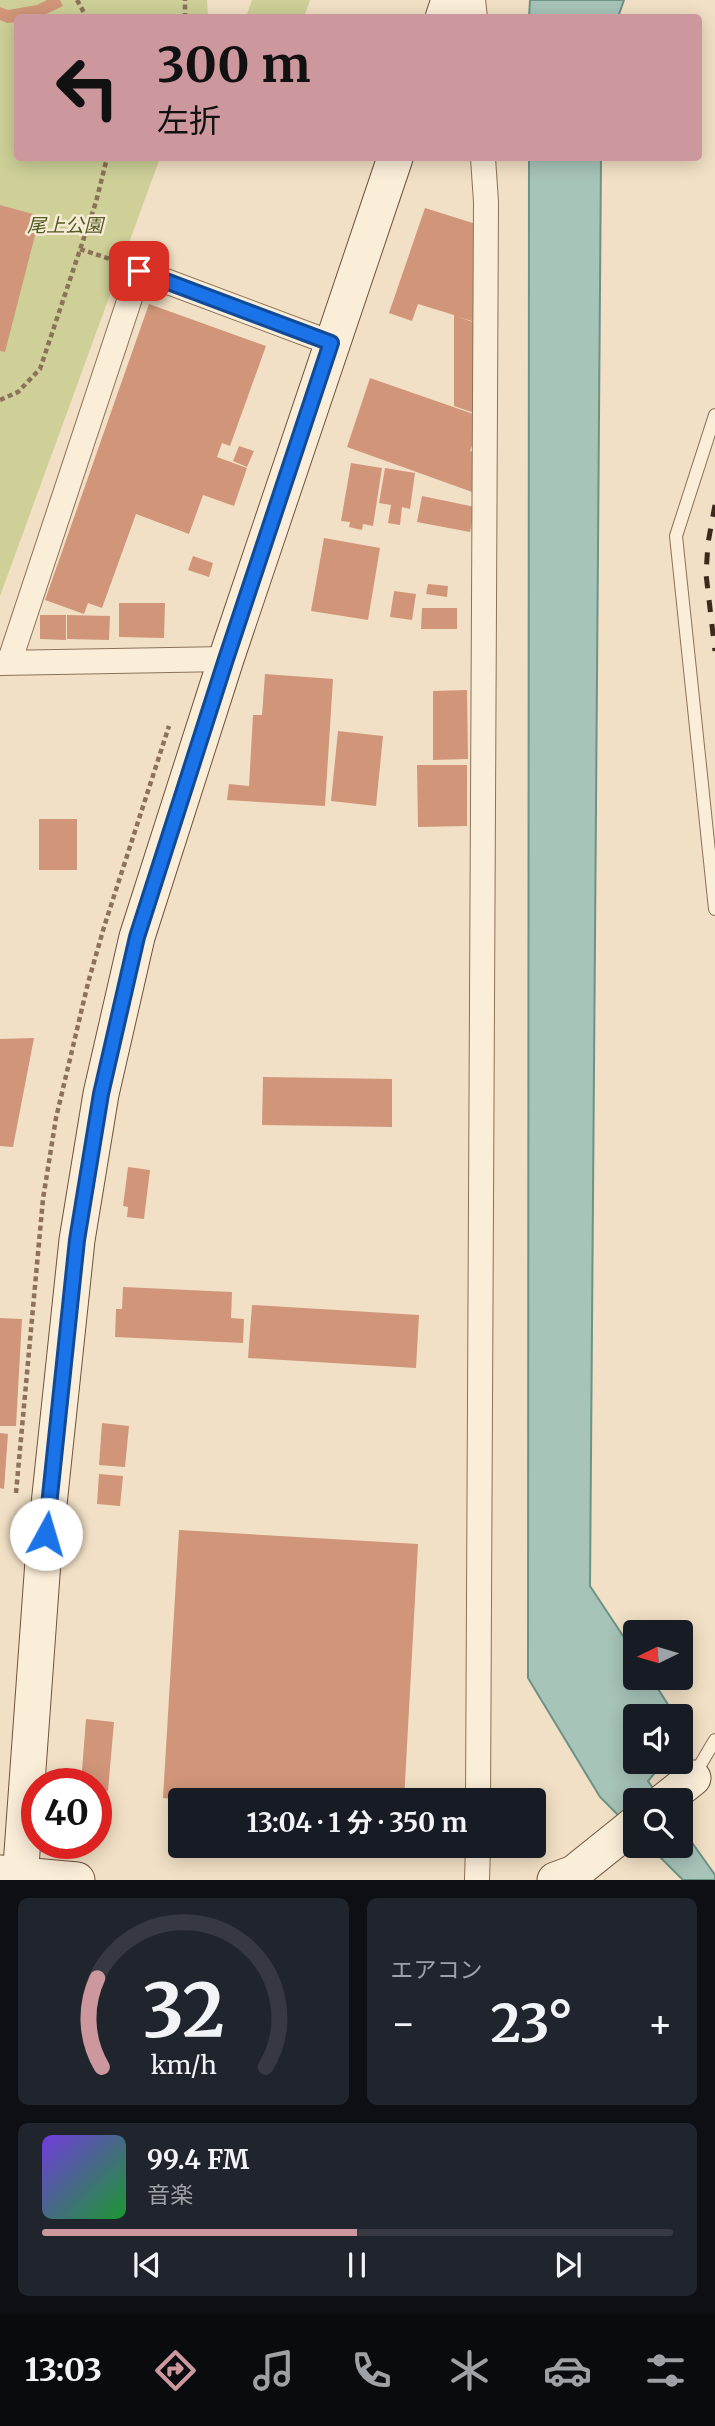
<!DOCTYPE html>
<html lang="ja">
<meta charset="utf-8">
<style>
:root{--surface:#171b24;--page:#20242c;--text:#f1f3f6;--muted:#9ea1a6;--line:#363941;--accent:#cc979d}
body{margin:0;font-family:Merriweather,"Noto Sans JP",serif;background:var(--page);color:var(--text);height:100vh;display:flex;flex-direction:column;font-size:26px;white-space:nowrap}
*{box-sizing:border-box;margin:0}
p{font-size:23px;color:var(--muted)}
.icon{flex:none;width:38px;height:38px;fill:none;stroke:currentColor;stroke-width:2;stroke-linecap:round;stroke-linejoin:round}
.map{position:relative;height:1880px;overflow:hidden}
.drawer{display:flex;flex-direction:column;gap:18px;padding:18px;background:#0d0f14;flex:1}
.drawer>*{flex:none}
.hud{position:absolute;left:14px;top:14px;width:688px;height:147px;border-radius:7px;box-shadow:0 4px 18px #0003;background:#cc979d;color:#111;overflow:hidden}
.needle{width:46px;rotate:265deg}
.fabs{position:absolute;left:623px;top:1620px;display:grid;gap:14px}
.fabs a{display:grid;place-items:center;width:70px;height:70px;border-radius:7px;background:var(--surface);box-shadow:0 4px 18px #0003;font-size:35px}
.speed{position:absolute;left:21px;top:1768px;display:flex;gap:14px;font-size:35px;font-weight:700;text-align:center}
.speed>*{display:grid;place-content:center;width:91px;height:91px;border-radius:50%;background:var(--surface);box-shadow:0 4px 18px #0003;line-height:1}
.speed .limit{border:10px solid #d22;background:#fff;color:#111}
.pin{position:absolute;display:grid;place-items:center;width:60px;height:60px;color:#fff;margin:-30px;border-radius:14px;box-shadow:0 4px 10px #0006}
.me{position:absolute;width:77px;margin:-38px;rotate:6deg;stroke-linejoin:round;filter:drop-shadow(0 0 5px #0008)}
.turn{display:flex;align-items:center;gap:24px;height:147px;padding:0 28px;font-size:32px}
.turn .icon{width:91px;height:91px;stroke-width:2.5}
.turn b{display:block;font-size:49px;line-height:60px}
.big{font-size:52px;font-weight:700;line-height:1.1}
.drawer .tile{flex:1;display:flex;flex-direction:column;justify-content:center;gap:10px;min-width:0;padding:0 24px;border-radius:10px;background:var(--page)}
.drawer .dial{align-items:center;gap:0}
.dial svg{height:182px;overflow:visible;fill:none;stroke:var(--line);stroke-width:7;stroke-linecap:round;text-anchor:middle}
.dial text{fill:var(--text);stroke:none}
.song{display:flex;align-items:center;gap:21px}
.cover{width:84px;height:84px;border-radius:10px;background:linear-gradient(135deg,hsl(260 70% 55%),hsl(130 70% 35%))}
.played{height:7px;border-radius:4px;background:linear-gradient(90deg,var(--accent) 50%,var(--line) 50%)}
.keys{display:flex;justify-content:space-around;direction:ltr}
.heat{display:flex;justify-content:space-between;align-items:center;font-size:38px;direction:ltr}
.drawer .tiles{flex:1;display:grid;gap:18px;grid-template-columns:1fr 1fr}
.tile:last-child{grid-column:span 2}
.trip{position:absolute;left:168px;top:1788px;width:378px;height:70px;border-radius:7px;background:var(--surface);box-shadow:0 4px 18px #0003;font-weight:700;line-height:70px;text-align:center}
.tab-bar{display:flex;height:112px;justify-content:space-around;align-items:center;background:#090b0e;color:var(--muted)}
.tab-bar .icon{width:49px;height:49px}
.tab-bar .on{color:var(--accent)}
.tab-bar b{font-size:32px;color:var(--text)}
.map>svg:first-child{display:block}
.green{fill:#ced098}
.water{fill:#a7c4b9;stroke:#6d9386;stroke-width:2}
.building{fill:#d19679}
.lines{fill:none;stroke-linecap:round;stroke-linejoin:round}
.lane-casing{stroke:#8d715a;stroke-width:14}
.street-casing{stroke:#8d715a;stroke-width:26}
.secondary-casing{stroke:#6f523d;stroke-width:37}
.path{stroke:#8d715a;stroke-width:4.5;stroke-dasharray:5 3.5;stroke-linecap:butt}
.lane{stroke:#fbeed9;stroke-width:12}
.street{stroke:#fbeed9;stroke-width:24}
.secondary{stroke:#fbeed9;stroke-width:35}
.rail{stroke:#3c2a1e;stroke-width:5;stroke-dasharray:12 12;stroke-linecap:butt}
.route-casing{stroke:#114b97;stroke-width:18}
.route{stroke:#1a73e8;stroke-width:12}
.labels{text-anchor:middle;stroke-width:5;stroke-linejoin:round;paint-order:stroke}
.park-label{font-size:19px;font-style:italic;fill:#515a24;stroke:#f7ebd5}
</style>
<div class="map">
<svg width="715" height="1880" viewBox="0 0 715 1880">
<rect width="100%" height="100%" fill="#f1e0c5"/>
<path class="green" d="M 0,0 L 207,0 L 208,17 L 18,18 L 18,158 L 160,158 L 0,596 Z
M 252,0 L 310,0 L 304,17 L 246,17 Z"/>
<path class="water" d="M 530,0 L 624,0 L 618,17 L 529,18 Z
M 529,158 L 601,158 L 590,1586 L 635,1654 L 635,1678 L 651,1678 L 676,1717 L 635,1717 L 635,1762 L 664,1762 L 648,1781 L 662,1801 L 635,1801 L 635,1832 L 600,1797 L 528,1678 Z
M 681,1827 L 715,1875 L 715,1880 L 683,1880 L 649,1846 L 681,1846 Z"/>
<path class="building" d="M 47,0 L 60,0 L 63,6 L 38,18 L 18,18 L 18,22 L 7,23 L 0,20 L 0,7 L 8,10 L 37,5 Z
M 0,205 L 40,216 L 5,352 L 0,351 Z
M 425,208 L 479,225 L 479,323 L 458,317 L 479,324 L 480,415 L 454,406 L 454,315 L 418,304 L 412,321 L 389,313 Z
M 149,304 L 266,346 L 230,446 L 222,443 L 217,457 L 247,468 L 234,506 L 203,495 L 189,534 L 136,514 L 102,608 L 88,603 L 84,614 L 45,600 Z
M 370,378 L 482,417 L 470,451 L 481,455 L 475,493 L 347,447 Z
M 239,446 L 254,451 L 247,467 L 233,461 Z
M 351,463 L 382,468 L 373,526 L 363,524 L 362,530 L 349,527 L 350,522 L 341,521 Z
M 385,468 L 415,473 L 410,509 L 402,507 L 400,525 L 388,523 L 391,505 L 379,503 Z
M 422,496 L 475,507 L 470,532 L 417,522 Z
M 324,538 L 380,548 L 368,620 L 311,611 Z
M 193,556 L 213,563 L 209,577 L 188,570 Z
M 428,584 L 448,586 L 447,597 L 426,594 Z
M 394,591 L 416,594 L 412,620 L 390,617 Z
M 119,603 L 165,603 L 164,638 L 119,637 Z
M 422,608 L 457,608 L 457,629 L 421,629 Z
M 40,615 L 66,615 L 66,640 L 40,639 Z
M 67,615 L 110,616 L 109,640 L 67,639 Z
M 265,674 L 333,679 L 325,806 L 227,800 L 229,784 L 249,786 L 253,715 L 262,715 Z
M 467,690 L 468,759 L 433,760 L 433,691 Z
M 338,731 L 383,736 L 376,806 L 331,801 Z
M 417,765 L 467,765 L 467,826 L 418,827 Z
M 39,819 L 77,819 L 77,870 L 39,870 Z
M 34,1038 L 13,1147 L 0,1146 L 0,1039 Z
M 263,1077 L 392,1079 L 392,1127 L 262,1125 Z
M 128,1167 L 150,1170 L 144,1219 L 127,1217 L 128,1207 L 123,1206 Z
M 123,1287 L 232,1292 L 231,1318 L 244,1319 L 243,1343 L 115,1337 L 116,1309 L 122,1309 Z
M 252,1305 L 419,1315 L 416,1368 L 248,1358 Z
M 0,1318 L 22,1319 L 16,1426 L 0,1426 Z
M 102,1423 L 129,1426 L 125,1467 L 99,1465 Z
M 0,1433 L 8,1434 L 4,1489 L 0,1488 Z
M 99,1474 L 123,1476 L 120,1506 L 97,1504 Z
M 179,1530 L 418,1544 L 404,1801 L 194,1801 L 163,1798 Z
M 86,1719 L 114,1722 L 108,1791 L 96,1790 L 96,1783 L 81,1783 Z"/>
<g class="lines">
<g class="lane-casing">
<path id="lane" d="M 715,415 L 676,536 L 715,909
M 693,1777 L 715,1740"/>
</g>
<g class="street-casing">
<path id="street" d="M 473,0 L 475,18
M 0,663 L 226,659
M 9,663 L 139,271 L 331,343
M 478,1801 L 486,202 L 483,158
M 477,1880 L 478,1846"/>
</g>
<g class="secondary-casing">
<path id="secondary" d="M 443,18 L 449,0
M 664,1801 L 693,1778
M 0,1873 L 77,1880
M 20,1880 L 43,1561 L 77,1240 L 101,1094 L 137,937 L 226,659 L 395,158
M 555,1880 L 574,1873 L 635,1824"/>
</g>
<path class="path" d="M 77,0 L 87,18
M 185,18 L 185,0
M 80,249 L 116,261
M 0,400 L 18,392 L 40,369 L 96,202 L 107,158
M 16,1493 L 43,1199 L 56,1118 L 88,983 L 104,927 L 169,726"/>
<use href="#lane" class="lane"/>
<use href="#street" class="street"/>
<use href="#secondary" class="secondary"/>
<path class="rail" d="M 715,505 L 708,543 L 706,574 L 715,651"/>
</g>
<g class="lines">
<g class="route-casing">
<path id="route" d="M 46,1534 L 77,1240 L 101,1094 L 137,937 L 226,659 L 331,343 L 139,271"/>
</g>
<use href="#route" class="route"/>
</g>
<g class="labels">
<g class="park-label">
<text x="65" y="232">尾上公園</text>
</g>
</g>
</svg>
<div class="fabs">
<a><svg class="needle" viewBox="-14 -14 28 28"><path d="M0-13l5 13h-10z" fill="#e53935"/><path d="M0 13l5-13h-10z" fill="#9ea1a6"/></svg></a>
<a><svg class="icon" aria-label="sound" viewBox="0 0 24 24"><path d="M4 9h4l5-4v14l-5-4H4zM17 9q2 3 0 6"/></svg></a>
<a><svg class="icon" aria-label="search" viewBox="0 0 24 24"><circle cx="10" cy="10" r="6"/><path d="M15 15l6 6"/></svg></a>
</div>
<div class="speed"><div class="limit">40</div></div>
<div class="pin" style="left:139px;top:271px;background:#d93025"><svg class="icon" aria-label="arrive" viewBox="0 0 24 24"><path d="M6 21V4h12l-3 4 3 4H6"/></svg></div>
<svg class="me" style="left:46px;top:1534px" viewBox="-20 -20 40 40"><circle r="19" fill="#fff"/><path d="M0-13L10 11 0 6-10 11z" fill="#1a73e8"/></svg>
<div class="trip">13:04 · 1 分 · 350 m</div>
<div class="hud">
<div class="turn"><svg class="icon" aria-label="left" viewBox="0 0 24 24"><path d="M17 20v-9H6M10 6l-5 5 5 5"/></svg><div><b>300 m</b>左折</div></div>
</div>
</div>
<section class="drawer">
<div class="tiles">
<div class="tile dial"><svg viewBox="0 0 100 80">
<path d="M14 69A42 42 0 1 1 86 69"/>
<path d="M14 69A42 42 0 0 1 12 30" stroke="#cc979d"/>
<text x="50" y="56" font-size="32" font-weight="700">32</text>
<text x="50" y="72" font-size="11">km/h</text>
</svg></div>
<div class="tile"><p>エアコン</p>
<div class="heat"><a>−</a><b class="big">23°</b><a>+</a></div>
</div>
<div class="tile">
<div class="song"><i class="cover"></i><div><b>99.4 FM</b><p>音楽</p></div></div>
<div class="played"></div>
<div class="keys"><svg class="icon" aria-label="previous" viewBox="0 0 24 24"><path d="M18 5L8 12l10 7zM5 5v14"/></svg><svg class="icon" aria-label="pause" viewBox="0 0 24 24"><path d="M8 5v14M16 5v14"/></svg><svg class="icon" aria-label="next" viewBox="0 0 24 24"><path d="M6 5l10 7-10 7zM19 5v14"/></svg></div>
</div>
</div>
</section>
<nav class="tab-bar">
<b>13:03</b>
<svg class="icon on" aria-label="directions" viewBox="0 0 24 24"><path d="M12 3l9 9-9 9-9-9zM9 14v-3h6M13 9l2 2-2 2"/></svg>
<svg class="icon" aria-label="music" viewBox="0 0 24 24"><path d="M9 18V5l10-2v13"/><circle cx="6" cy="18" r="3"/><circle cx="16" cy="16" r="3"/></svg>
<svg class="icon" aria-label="phone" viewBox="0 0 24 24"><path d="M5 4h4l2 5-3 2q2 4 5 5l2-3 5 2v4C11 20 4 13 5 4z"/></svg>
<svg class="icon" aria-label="climate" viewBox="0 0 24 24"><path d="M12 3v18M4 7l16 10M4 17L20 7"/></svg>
<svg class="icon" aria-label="car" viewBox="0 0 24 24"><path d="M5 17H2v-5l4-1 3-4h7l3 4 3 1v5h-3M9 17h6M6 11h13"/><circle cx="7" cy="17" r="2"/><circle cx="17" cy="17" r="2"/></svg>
<svg class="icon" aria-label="filters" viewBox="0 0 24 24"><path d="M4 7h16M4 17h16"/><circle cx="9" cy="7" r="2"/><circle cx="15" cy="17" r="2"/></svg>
</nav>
